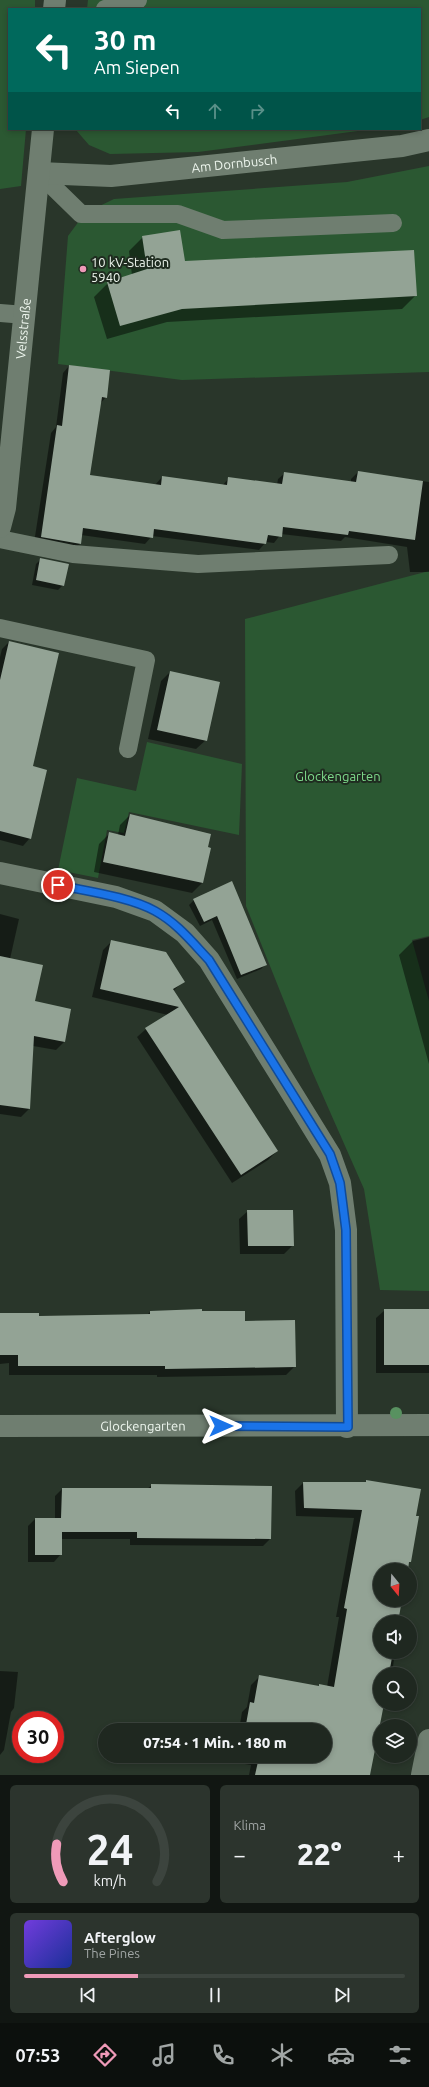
<!DOCTYPE html>
<html lang="de">
<meta charset="utf-8">
<style>
:root{--surface:#1f2820;--page:#2c342d;--text:#f1f3f6;--muted:#a1a6a5;--line:#3c443e;--accent:#ef9ab8}
body{margin:0;font-family:Ubuntu,sans-serif;background:var(--page);color:var(--text);height:100vh;display:flex;flex-direction:column;font-size:15px;white-space:nowrap}
*{box-sizing:border-box;margin:0}
p{font-size:13px;color:var(--muted)}
.icon{flex:none;width:22px;height:22px;fill:none;stroke:currentColor;stroke-width:2;stroke-linecap:round;stroke-linejoin:round}
.map{position:relative;height:1775px;overflow:hidden}
.sheet{display:flex;flex-direction:column;gap:10px;padding:10px;background:#111612;flex:1}
.sheet>*{flex:none}
.hud{position:absolute;left:8px;top:8px;width:413px;height:122px;border-radius:0px;box-shadow:0 2px 6px #0003,0 0 0 1px var(--line);background:#00695c;color:#fff;overflow:hidden}
.needle{width:26px;rotate:162deg}
.tools{position:absolute;left:373px;top:1563px;display:grid;gap:8px}
.tools a{display:grid;place-items:center;width:44px;height:44px;border-radius:50%;background:var(--surface);box-shadow:0 2px 6px #0003,0 0 0 1px var(--line);font-size:20px}
.speed{position:absolute;left:12px;top:1711px;display:flex;gap:8px;font-size:20px;font-weight:700;text-align:center}
.speed>*{display:grid;place-content:center;width:52px;height:52px;border-radius:50%;background:var(--surface);box-shadow:0 2px 6px #0003,0 0 0 1px var(--line);line-height:1}
.speed .limit{border:6px solid #d22;background:#fff;color:#111}
.pin{position:absolute;display:grid;place-items:center;width:34px;height:34px;color:#fff;margin:-17px;border:2px solid #fff;border-radius:50%;box-shadow:0 1px 4px #0007}
.me{position:absolute;width:44px;margin:-22px;rotate:90deg;stroke-linejoin:round;filter:drop-shadow(0 0 3px #0008)}
.turn{display:flex;align-items:center;gap:14px;height:84px;padding:0 20px;font-size:18px}
.turn .icon{width:52px;height:52px;stroke-width:2.5}
.turn b{display:block;font-size:28px;line-height:34px}
.lanes{display:flex;align-items:center;height:38px;padding:0 20px;background:#0003;justify-content:center;gap:20px;direction:ltr}
.lanes .off{opacity:.35}
.big{font-size:30px;font-weight:800;line-height:1.1}
.sheet .widget{flex:1;display:flex;flex-direction:column;justify-content:center;gap:6px;min-width:0;padding:0 14px;border-radius:6px;background:var(--page)}
.sheet .dial{align-items:center;gap:0}
.dial svg{height:104px;overflow:visible;fill:none;stroke:var(--line);stroke-width:7;stroke-linecap:round;text-anchor:middle}
.dial text{fill:var(--text);stroke:none}
.song{display:flex;align-items:center;gap:12px}
.cover{width:48px;height:48px;border-radius:6px;background:linear-gradient(135deg,hsl(260 70% 55%),hsl(230 70% 35%))}
.played{height:4px;border-radius:2px;background:linear-gradient(90deg,var(--accent) 30%,var(--line) 30%)}
.keys{display:flex;justify-content:space-around;direction:ltr}
.heat{display:flex;justify-content:space-between;align-items:center;font-size:22px;direction:ltr}
.sheet .tiles{flex:1;display:grid;gap:10px;grid-template-columns:1fr 1fr}
.widget:last-child{grid-column:span 2}
.trip{position:absolute;left:98px;top:1723px;width:234px;height:40px;border-radius:20px;background:var(--surface);box-shadow:0 2px 6px #0003,0 0 0 1px var(--line);font-weight:800;line-height:40px;text-align:center}
.tabs{display:flex;height:64px;justify-content:space-around;align-items:center;background:#0c100d;color:var(--muted)}
.tabs .icon{width:28px;height:28px}
.tabs .current{color:var(--accent)}
.tabs b{font-size:18px;color:var(--text)}
.map>svg:first-child{display:block}
.green{fill:#2b5832}
.shadow{fill:#0007}
.building{fill:#93a395}
.lines{fill:none;stroke-linecap:round;stroke-linejoin:round}
.lane{stroke:#6f7e70;stroke-width:18}
.street{stroke:#6f7e70;stroke-width:22}
.tree{fill:#589160}
.route-casing{stroke:#114b97;stroke-width:10}
.route{stroke:#1a73e8;stroke-width:7}
.poi-dot{fill:#ef9ab8;stroke:#1f2c20;stroke-width:1.5}
.labels{text-anchor:middle;stroke-width:4;stroke-linejoin:round;paint-order:stroke}
.street-label{font-size:13px;fill:#edf5ed;stroke:#1f2c20}
.poi-label{font-size:13px;fill:#edf5ed;stroke:#1f2c20;text-anchor:start}
.park-label{font-size:13px;fill:#7fdc8c;stroke:#1f2c20}
</style>
<div class="map">
<svg width="429" height="1775" viewBox="0 0 429 1775">
<rect width="100%" height="100%" fill="#29362a"/>
<path class="green" d="M 0,0 L 35,0 L 35,9 L 9,9 L 9,129 L 26,129 L 21,186 L 0,189 Z
M 88,0 L 429,0 L 429,117 L 420,120 L 420,9 L 87,9 Z
M 373,129 L 198,152 L 110,154 L 89,145 L 76,130 Z
M 429,166 L 429,372 L 182,380 L 58,364 L 68,236 L 85,213 L 114,199 L 347,182 Z
M 429,571 L 429,936 L 412,940 L 429,1001 L 429,1291 L 380,1290 L 364,1189 L 312,1071 L 246,906 L 245,619 Z
M 147,742 L 242,764 L 239,835 L 129,812 L 124,833 L 107,830 L 98,878 L 58,870 L 77,778 L 136,791 Z"/>
<path class="shadow" d="M 143,237 L 184,262 L 416,295 L 402,309 L 167,322 L 107,339 L 94,297 L 108,283 L 132,275 L 129,251 Z
M 69,366 L 106,397 L 100,404 L 89,476 L 155,485 L 162,477 L 222,486 L 229,478 L 277,485 L 278,479 L 285,473 L 351,482 L 351,479 L 358,472 L 429,482 L 429,572 L 410,572 L 407,547 L 345,537 L 341,541 L 281,534 L 274,543 L 266,542 L 259,550 L 152,536 L 145,544 L 81,535 L 80,544 L 73,550 L 34,543 L 51,433 L 56,427 L 63,373 Z
M 41,559 L 63,585 L 58,590 L 32,585 L 36,564 Z
M 9,642 L 32,767 L 30,838 L 23,846 L 0,840 L 0,657 L 2,649 Z
M 170,672 L 206,740 L 196,749 L 148,739 L 161,681 Z
M 130,815 L 209,848 L 202,883 L 192,893 L 94,872 L 99,844 L 109,834 L 118,835 L 120,825 Z
M 231,882 L 266,964 L 261,969 L 237,979 L 212,920 L 200,926 L 189,905 L 194,900 Z
M 0,914 L 19,919 L 10,959 L 34,1002 L 70,1010 L 64,1042 L 56,1050 L 33,1046 L 29,1109 L 21,1117 L 0,1114 Z
M 429,937 L 429,1064 L 399,955 L 413,941 Z
M 112,941 L 184,981 L 173,991 L 277,1151 L 268,1160 L 232,1183 L 137,1037 L 146,1029 L 168,1015 L 92,997 L 103,950 Z
M 248,1211 L 293,1245 L 284,1254 L 240,1254 L 239,1219 Z
M 385,1310 L 429,1310 L 429,1373 L 376,1373 L 376,1318 Z
M 150,1312 L 201,1312 L 295,1366 L 286,1375 L 157,1377 L 157,1375 L 9,1375 L 9,1363 L 0,1364 L 0,1314 L 38,1317 L 146,1316 Z
M 367,1481 L 415,1517 L 410,1561 L 407,1564 L 406,1570 L 380,1570 L 380,1600 L 401,1600 L 397,1622 L 380,1622 L 380,1652 L 395,1652 L 392,1674 L 380,1674 L 380,1704 L 382,1704 L 369,1775 L 249,1775 L 251,1765 L 233,1762 L 234,1756 L 325,1756 L 325,1730 L 239,1730 L 242,1712 L 247,1707 L 251,1685 L 260,1676 L 318,1687 L 327,1687 L 339,1617 L 336,1617 L 354,1518 L 296,1516 L 295,1491 L 303,1483 L 364,1483 Z
M 152,1485 L 270,1539 L 263,1546 L 130,1545 L 130,1539 L 61,1539 L 61,1554 L 54,1562 L 28,1562 L 28,1526 L 35,1519 L 55,1519 L 55,1496 L 62,1489 L 147,1489 Z
M 0,1671 L 18,1672 L 14,1708 L 11,1712 L 4,1750 L 0,1755 Z"/>
<path class="building" d="M 180,230 L 185,261 L 414,250 L 417,296 L 182,309 L 120,326 L 107,282 L 147,269 L 142,236 Z
M 69,365 L 110,370 L 107,398 L 102,397 L 90,475 L 161,485 L 162,476 L 227,485 L 228,477 L 282,484 L 284,472 L 356,482 L 358,471 L 423,481 L 415,540 L 349,531 L 348,535 L 283,527 L 282,537 L 268,535 L 266,544 L 154,529 L 153,538 L 83,528 L 81,544 L 41,537 L 57,425 L 62,426 Z
M 40,558 L 69,564 L 64,586 L 36,580 Z
M 9,641 L 59,653 L 33,766 L 47,770 L 31,839 L 0,831 L 0,680 Z
M 170,671 L 220,682 L 207,741 L 157,730 Z
M 130,814 L 211,834 L 208,847 L 211,848 L 203,883 L 103,862 L 109,832 L 125,836 Z
M 232,881 L 267,965 L 241,975 L 217,916 L 204,922 L 193,899 Z
M 111,940 L 166,952 L 185,982 L 173,989 L 278,1151 L 241,1175 L 145,1028 L 179,1007 L 100,989 Z
M 0,956 L 43,965 L 35,1001 L 71,1009 L 65,1042 L 34,1036 L 30,1109 L 0,1105 Z
M 247,1210 L 293,1210 L 294,1246 L 248,1246 Z
M 202,1309 L 202,1311 L 245,1311 L 245,1321 L 295,1320 L 296,1367 L 165,1369 L 165,1366 L 18,1366 L 18,1355 L 0,1355 L 0,1313 L 39,1313 L 39,1316 L 150,1314 L 150,1311 Z
M 384,1309 L 429,1309 L 429,1365 L 384,1365 Z
M 366,1480 L 421,1489 L 416,1516 L 419,1516 L 411,1562 L 409,1562 L 408,1570 L 380,1570 L 380,1600 L 402,1600 L 398,1622 L 380,1622 L 380,1652 L 393,1652 L 389,1674 L 380,1674 L 380,1704 L 384,1704 L 370,1775 L 255,1775 L 259,1757 L 255,1756 L 325,1756 L 325,1730 L 245,1730 L 250,1702 L 254,1703 L 259,1675 L 319,1686 L 319,1684 L 334,1687 L 347,1609 L 344,1608 L 362,1510 L 304,1508 L 303,1482 L 366,1482 Z
M 151,1484 L 272,1486 L 271,1539 L 137,1538 L 137,1532 L 62,1532 L 62,1555 L 35,1555 L 35,1518 L 61,1518 L 62,1488 L 151,1488 Z"/>
<g class="lines">
<path class="lane" d="M 105,9 L 138,0
M 39,173 L 81,214 L 178,214 L 223,230 L 393,223
M 0,313 L 25,315
M 0,539 L 73,554 L 198,564 L 389,555
M 0,628 L 146,660 L 128,749"/>
<g class="street">
<path d="M 54,9 L 55,0"/>
<path id="s1" d="M 39,173 L 111,176 L 402,146 L 429,140"/>
<path id="s2" d="M 0,527 L 5,508 L 43,129"/>
<path d="M 0,873 L 116,897 L 155,911 L 185,933 L 209,960 L 293,1095 L 330,1155 L 340,1183 L 346,1230 L 347,1427"/>
<path id="s3" d="M 0,1426 L 429,1425"/>
<path d="M 422,1775 L 429,1740"/>
</g>
</g>
<circle class="tree" cx="396" cy="1413" r="6"/>
<g class="lines">
<g class="route-casing">
<path id="route" d="M 58,885 C 86,891 130,897 155,911 C 177,923 192,942 209,960 L 330,1154 L 340,1183 L 346,1230 L 348,1427 L 221,1426"/>
</g>
<use href="#route" class="route"/>
</g>
<circle class="poi-dot" cx="83" cy="269" r="4"/>
<g class="labels">
<g class="street-label">
<text dy="5" stroke="none"><textPath href="#s1" startOffset="196">Am Dornbusch</textPath></text>
<text dy="5" stroke="none"><textPath href="#s2" startOffset="200">Velsstraße</textPath></text>
<text dy="5" stroke="none"><textPath href="#s3" startOffset="143">Glockengarten</textPath></text>
</g>
<g class="poi-label">
<text x="91" y="267">10 kV-Station<tspan x="91" dy="15">5940</tspan></text>
</g>
<g class="park-label">
<text x="338" y="781">Glockengarten</text>
</g>
</g>
</svg>
<div class="tools">
<a><svg class="needle" viewBox="-14 -14 28 28"><path d="M0-13l5 13h-10z" fill="#e53935"/><path d="M0 13l5-13h-10z" fill="#a1a6a5"/></svg></a>
<a><svg class="icon" aria-label="sound" viewBox="0 0 24 24"><path d="M4 9h4l5-4v14l-5-4H4zM17 9q2 3 0 6"/></svg></a>
<a><svg class="icon" aria-label="search" viewBox="0 0 24 24"><circle cx="10" cy="10" r="6"/><path d="M15 15l6 6"/></svg></a>
<a><svg class="icon" aria-label="layers" viewBox="0 0 24 24"><path d="M12 4l9 5-9 5-9-5zM3 14l9 5 9-5"/></svg></a>
</div>
<div class="speed"><div class="limit">30</div></div>
<div class="pin" style="left:58px;top:885px;background:#d93025"><svg class="icon" aria-label="arrive" viewBox="0 0 24 24"><path d="M6 21V4h12l-3 4 3 4H6"/></svg></div>
<svg class="me" style="left:221px;top:1426px" viewBox="-20 -20 40 40"><path d="M0-17L14 15 0 8-14 15z" fill="#1a73e8" stroke="#fff" stroke-width="4"/></svg>
<div class="trip">07:54 · 1 Min. · 180 m</div>
<div class="hud">
<div class="turn"><svg class="icon" aria-label="left" viewBox="0 0 24 24"><path d="M17 20v-9H6M10 6l-5 5 5 5"/></svg><div><b>30 m</b>Am Siepen</div></div>
<div class="lanes"><svg class="icon" aria-label="left" viewBox="0 0 24 24"><path d="M17 20v-9H6M10 6l-5 5 5 5"/></svg><svg class="icon off" aria-label="ahead" viewBox="0 0 24 24"><path d="M12 20V5M6 11l6-6 6 6"/></svg><svg class="icon off" aria-label="right" viewBox="0 0 24 24"><path d="M7 20v-9h11M14 6l5 5-5 5"/></svg></div>
</div>
</div>
<section class="sheet">
<div class="tiles">
<div class="widget dial"><svg viewBox="0 0 100 80">
<path d="M14 69A42 42 0 1 1 86 69"/>
<path d="M14 69A42 42 0 0 1 9 40" stroke="#ef9ab8"/>
<text x="50" y="56" font-size="32" font-weight="700">24</text>
<text x="50" y="72" font-size="11">km/h</text>
</svg></div>
<div class="widget"><p>Klima</p>
<div class="heat"><a>−</a><b class="big">22°</b><a>+</a></div>
</div>
<div class="widget">
<div class="song"><i class="cover"></i><div><b>Afterglow</b><p>The Pines</p></div></div>
<div class="played"></div>
<div class="keys"><svg class="icon" aria-label="previous" viewBox="0 0 24 24"><path d="M18 5L8 12l10 7zM5 5v14"/></svg><svg class="icon" aria-label="pause" viewBox="0 0 24 24"><path d="M8 5v14M16 5v14"/></svg><svg class="icon" aria-label="next" viewBox="0 0 24 24"><path d="M6 5l10 7-10 7zM19 5v14"/></svg></div>
</div>
</div>
</section>
<nav class="tabs">
<b>07:53</b>
<svg class="icon current" aria-label="directions" viewBox="0 0 24 24"><path d="M12 3l9 9-9 9-9-9zM9 14v-3h6M13 9l2 2-2 2"/></svg>
<svg class="icon" aria-label="music" viewBox="0 0 24 24"><path d="M9 18V5l10-2v13"/><circle cx="6" cy="18" r="3"/><circle cx="16" cy="16" r="3"/></svg>
<svg class="icon" aria-label="phone" viewBox="0 0 24 24"><path d="M5 4h4l2 5-3 2q2 4 5 5l2-3 5 2v4C11 20 4 13 5 4z"/></svg>
<svg class="icon" aria-label="climate" viewBox="0 0 24 24"><path d="M12 3v18M4 7l16 10M4 17L20 7"/></svg>
<svg class="icon" aria-label="car" viewBox="0 0 24 24"><path d="M5 17H2v-5l4-1 3-4h7l3 4 3 1v5h-3M9 17h6M6 11h13"/><circle cx="7" cy="17" r="2"/><circle cx="17" cy="17" r="2"/></svg>
<svg class="icon" aria-label="filters" viewBox="0 0 24 24"><path d="M4 7h16M4 17h16"/><circle cx="9" cy="7" r="2"/><circle cx="15" cy="17" r="2"/></svg>
</nav>
